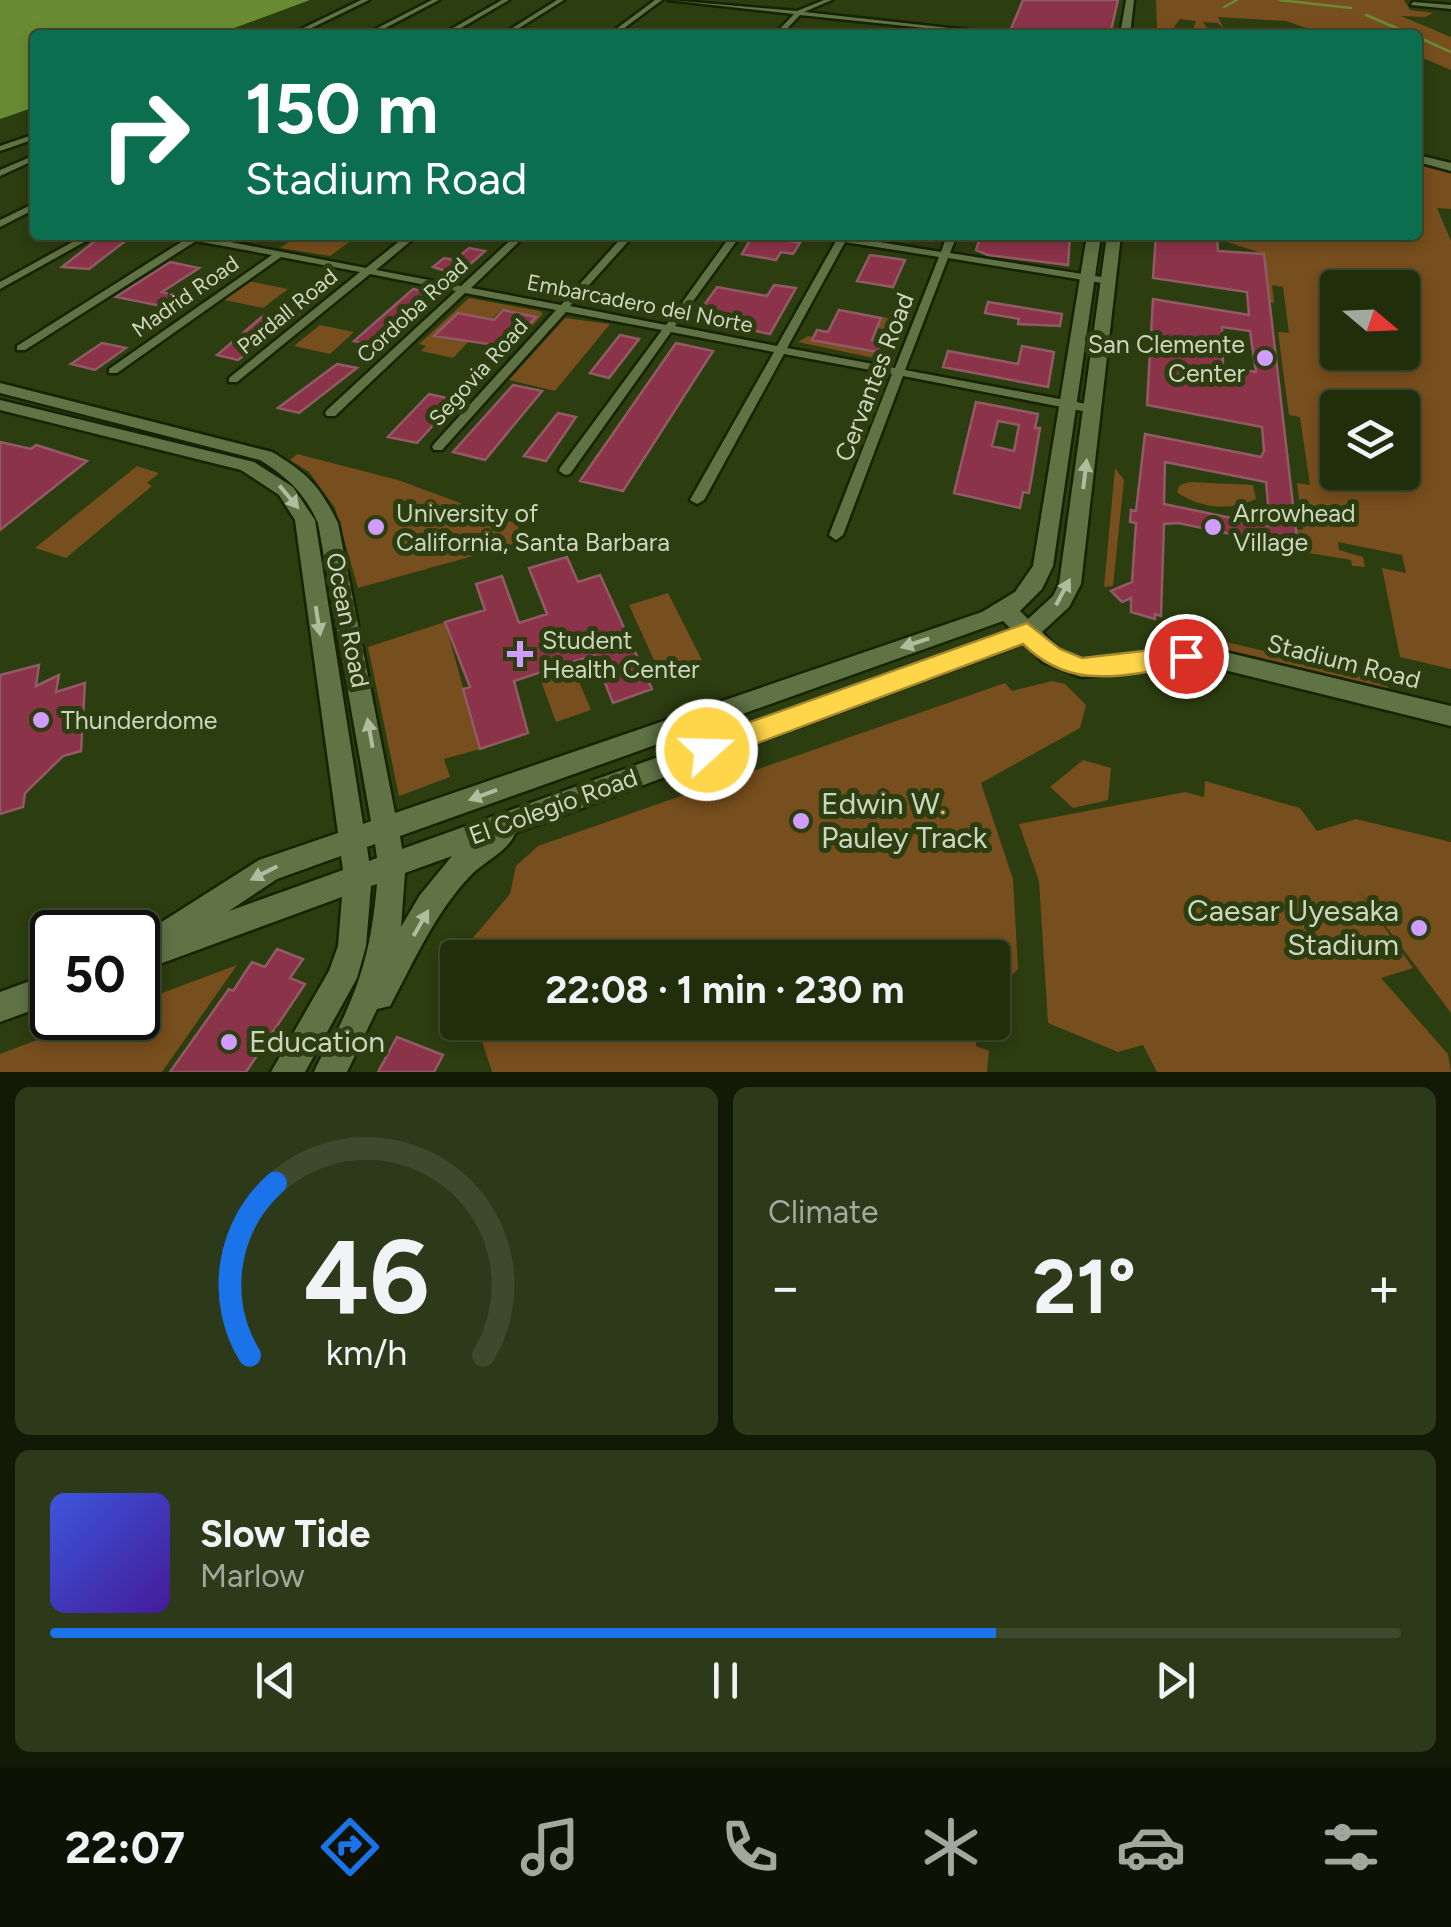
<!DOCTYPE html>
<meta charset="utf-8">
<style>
:root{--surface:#212e0c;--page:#2d3a1a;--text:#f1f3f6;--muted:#a2a89d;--line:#3e4a2d;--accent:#1a73e8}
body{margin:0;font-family:Figtree,sans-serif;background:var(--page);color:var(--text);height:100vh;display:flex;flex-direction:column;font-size:38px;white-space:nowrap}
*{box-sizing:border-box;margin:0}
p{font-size:32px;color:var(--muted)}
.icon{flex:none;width:55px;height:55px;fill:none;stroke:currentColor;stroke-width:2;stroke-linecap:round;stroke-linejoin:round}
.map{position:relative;height:1072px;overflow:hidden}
.side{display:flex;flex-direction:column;gap:15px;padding:15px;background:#121907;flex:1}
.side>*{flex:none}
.hud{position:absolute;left:30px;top:30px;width:1392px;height:210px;border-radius:10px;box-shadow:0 5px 15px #0003,0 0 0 2px var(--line);background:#0b6e4f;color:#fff;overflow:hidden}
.needle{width:65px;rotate:109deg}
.controls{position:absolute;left:1320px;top:270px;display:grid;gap:20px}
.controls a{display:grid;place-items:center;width:100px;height:100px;border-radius:10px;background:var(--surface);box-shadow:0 5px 15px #0003,0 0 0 2px var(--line);font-size:50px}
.speed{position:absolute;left:30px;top:910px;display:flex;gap:20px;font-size:50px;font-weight:700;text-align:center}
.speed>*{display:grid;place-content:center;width:130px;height:130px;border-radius:50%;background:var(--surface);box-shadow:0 5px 15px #0003,0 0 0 2px var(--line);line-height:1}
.speed .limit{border:5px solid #111;border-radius:15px;background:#fff;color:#111}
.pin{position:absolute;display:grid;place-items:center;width:85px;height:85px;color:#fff;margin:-42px;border:5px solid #fff;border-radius:50%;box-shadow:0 2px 10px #0007}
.me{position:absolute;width:110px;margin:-55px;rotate:70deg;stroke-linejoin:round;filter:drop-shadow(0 0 8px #0008)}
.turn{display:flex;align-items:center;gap:35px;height:210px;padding:0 50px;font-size:45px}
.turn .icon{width:130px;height:130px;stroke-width:2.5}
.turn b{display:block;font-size:70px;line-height:85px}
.big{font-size:75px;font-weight:700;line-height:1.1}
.side .widget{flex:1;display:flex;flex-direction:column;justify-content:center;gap:15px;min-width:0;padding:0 35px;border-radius:15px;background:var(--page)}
.side .dial{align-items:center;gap:0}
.dial svg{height:260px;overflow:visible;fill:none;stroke:var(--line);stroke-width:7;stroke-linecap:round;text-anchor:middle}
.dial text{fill:var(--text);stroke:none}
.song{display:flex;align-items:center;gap:30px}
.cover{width:120px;height:120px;border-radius:15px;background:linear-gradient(135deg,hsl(230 70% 55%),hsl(260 70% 35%))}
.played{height:10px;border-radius:5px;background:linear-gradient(90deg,var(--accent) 70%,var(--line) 70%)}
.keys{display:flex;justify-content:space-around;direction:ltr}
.heat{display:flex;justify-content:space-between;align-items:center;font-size:55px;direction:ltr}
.side .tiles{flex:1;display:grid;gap:15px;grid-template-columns:1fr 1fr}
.widget:last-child{grid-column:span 2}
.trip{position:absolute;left:440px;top:940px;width:570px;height:100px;border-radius:10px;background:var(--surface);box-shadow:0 5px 15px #0003,0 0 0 2px var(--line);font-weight:700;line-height:100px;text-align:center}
.dock{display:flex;height:160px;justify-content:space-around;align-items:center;background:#0d1205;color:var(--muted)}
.dock .icon{width:70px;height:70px}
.dock .on{color:var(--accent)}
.dock b{font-size:45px;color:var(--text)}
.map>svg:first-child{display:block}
.green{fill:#774e1d;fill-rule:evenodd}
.water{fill:#698b34}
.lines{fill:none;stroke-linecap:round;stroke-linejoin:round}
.stream{stroke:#698b34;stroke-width:2.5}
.building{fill:#8b3349;stroke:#915b65;stroke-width:2.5;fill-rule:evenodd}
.street-casing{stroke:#162302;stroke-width:5}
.secondary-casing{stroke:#162302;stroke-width:5}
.street{fill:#5f7345;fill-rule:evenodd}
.secondary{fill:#5f7345;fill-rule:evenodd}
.oneway{fill:#afbd9f}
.route{fill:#ffd54a;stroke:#a68a30;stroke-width:2.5}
.poi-dot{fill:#d09dfe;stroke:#2c3d10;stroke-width:4}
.labels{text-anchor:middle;stroke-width:10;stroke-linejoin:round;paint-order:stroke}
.far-street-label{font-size:22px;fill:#cad6bd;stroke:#2c3d10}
.poi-label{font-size:25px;fill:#cad6bd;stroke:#2c3d10;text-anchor:start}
.street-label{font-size:25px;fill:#cad6bd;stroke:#2c3d10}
.near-poi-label{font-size:30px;fill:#cad6bd;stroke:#2c3d10;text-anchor:start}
</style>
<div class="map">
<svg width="1451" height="1072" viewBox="0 0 1451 1072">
<rect width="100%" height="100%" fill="#2c3d10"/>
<path class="green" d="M 1156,0 L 1404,0 L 1410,10 L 1433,13 L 1425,17 L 1401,16 L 1451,37 L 1451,70 L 1418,56 L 1418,35 L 1327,35 L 1286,21 L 1218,17 L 1224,29 L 1218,23 L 1203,22 L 1210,33 L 1191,34 L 1196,21 L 1180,19 L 1171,31 L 1157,30 Z
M 1418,165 L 1451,173 L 1451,209 L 1437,208 L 1451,241 L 1451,669 L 1400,657 L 1382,568 L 1406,573 L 1402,555 L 1338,542 L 1339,550 L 1363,557 L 1365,567 L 1352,566 L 1351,560 L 1273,547 L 1273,543 L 1297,547 L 1295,529 L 1303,530 L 1297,483 L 1310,485 L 1300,417 L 1289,415 L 1278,332 L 1289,333 L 1283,287 L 1272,285 L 1274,303 L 1256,300 L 1264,254 L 1224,241 L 1226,235 L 1418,235 ZM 1338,288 L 1402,288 L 1402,352 L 1338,352 ZM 1338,408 L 1402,408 L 1402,472 L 1338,472 Z
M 299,235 L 359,235 L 330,256 L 280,248 Z
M 250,282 L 253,282 L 288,289 L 263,308 L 224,300 Z
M 469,298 L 540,311 L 543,314 L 505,356 L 496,354 L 531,315 L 502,309 L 490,321 L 439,335 L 469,341 L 453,358 L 421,351 L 426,346 L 419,344 Z
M 882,317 L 893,319 L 891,327 L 902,329 L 888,361 L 798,342 L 808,336 L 880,351 L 889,331 L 878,328 Z
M 565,318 L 610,324 L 555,391 L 509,380 Z
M 320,325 L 354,332 L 330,354 L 294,346 Z
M 297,454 L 398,480 L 517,524 L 521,533 L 513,545 L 358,588 L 335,508 L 309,472 L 290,460 Z
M 137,466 L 159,473 L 147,483 L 152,486 L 66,558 L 35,548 Z
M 1115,468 L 1124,480 L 1113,586 L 1104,587 Z
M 1190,482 L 1253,485 L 1256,499 C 1231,511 1200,509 1177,492 L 1180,485 Z
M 668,593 L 704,664 L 662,678 L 629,605 Z
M 445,622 L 480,749 L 444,759 L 450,777 L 399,796 L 368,647 Z
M 1179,631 L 1362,674 L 1386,682 L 1388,688 L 1224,649 L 1180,644 Z
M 574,670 L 591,710 L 556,722 L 541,681 Z
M 1052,681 L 1065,684 L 1086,705 L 1080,728 L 981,783 L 1013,879 L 1018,969 L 994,994 L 992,958 L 476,957 L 472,939 L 510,894 L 516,866 L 538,846 L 1005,683 L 1012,691 Z
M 1083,760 L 1111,768 L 1108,800 L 1073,808 L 1050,787 Z
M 1205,781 L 1300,808 L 1317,831 L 1356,819 L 1451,842 L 1451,1013 L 1357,888 L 1413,968 L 1381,978 L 1448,1054 L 1451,1072 L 1157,1072 L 1143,1045 L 1118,1052 L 1048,1023 L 1039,881 L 1019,824 L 1185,792 L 1204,797 Z
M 237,965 L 162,1072 L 0,1072 L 0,1054 L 96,1018 L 138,1018 L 138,1002 Z
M 476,1023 L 977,1023 L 976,1046 L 989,1051 L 987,1072 L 492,1072 Z"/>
<path class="water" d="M 0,0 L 310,0 L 215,35 L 35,35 L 35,107 L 0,119 Z"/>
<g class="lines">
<path class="stream" d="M 1279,0 L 1351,8
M 1224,7 L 1237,0
M 1366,15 L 1413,35
M 1418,37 L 1451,52"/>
</g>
<path class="building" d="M 1023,0 L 1118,0 L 1110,35 L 1010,31 Z
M 112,235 L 133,235 L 89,269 L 62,267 L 95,241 Z
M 753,235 L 800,243 L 793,254 L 781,252 L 776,260 L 742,254 Z
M 981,235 L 1070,235 L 1068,265 L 988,255 L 976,250 Z
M 1156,235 L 1217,235 L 1218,251 L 1264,254 L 1298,548 L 1178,523 L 1164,524 L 1161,616 L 1155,614 L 1155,619 L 1131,612 L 1131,598 L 1122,602 L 1111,591 L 1132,582 L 1136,523 L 1130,522 L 1131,510 L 1136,511 L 1145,434 L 1261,457 L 1264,451 L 1262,427 L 1147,405 L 1153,299 L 1249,315 L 1247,292 L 1153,278 ZM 1222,327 L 1250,331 L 1256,372 L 1223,366 ZM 1165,462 L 1266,482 L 1270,526 L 1164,504 Z
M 469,248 L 485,251 L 458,275 L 433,267 L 444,258 L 455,260 Z
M 870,255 L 905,260 L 893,287 L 857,281 Z
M 170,262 L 199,268 L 162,292 L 186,298 L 171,308 L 116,297 Z
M 774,285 L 796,288 L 770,334 L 694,319 L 717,287 L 767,296 Z
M 413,289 L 426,292 L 417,300 L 426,302 L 378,346 L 354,341 Z
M 988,302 L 1062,314 L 1060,326 L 1018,324 L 1019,319 L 985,313 Z
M 294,303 L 310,306 L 238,360 L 217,355 L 264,315 L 274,317 Z
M 503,310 L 536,317 L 508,347 L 434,336 L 458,313 L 494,320 Z
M 839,310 L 881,318 L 872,340 L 882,342 L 878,352 L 812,340 L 817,330 L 828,332 Z
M 620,335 L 639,339 L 609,378 L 590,373 Z
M 102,343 L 126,348 L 95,370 L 71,364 Z
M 676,343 L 713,351 L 623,491 L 580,481 Z
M 1022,346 L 1054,352 L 1048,387 L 943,367 L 948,351 L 1018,364 Z
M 337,364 L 357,368 L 299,413 L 278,408 Z
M 513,385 L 542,391 L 485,460 L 453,452 Z
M 429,394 L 456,400 L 417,443 L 388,437 Z
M 976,402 L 1038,414 L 1035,428 L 1040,428 L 1029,493 L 1023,492 L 1020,508 L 954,493 ZM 998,421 L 1019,425 L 1014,451 L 992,446 Z
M 558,413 L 576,417 L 546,461 L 524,456 Z
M 0,442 L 31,449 L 36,445 L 87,461 L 0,530 Z
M 567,557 L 578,582 L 600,575 L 652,689 L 613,703 L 594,655 L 563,665 L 565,670 L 543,677 L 541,672 L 514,681 L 528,733 L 480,749 L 463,689 L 470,687 L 445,622 L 485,610 L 476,584 L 502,576 L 519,623 L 547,614 L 529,568 Z
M 39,665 L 36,686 L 59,675 L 56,692 L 85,683 L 81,751 L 63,756 L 25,793 L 23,807 L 0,814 L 0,675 Z
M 277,949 L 303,959 L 290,978 L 305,984 L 246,1072 L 170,1072 L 229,989 L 233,991 L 252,962 L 265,967 Z
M 397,1037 L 443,1055 L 434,1072 L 378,1072 Z"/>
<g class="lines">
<g class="street-casing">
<path id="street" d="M 361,0 L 369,0 L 297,35 L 289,35 Z
M 432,0 L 439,0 L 372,35 L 364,35 Z
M 502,0 L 509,0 L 449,35 L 441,35 Z
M 557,0 L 564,0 L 508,35 L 501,35 Z
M 655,0 L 662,0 L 615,35 L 608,35 Z
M 668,0 L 797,11 L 824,0 L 832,0 L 804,12 L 1013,35 L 992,35 L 800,15 L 781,35 L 774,35 L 794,14 Z
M 1413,2 L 1451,5 L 1451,9 L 1411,5 Z
M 35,134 L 35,139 L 0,151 L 0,146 Z
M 35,155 L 35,160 L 0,176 L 0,170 Z
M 35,203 L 35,209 L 0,227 L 0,220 Z
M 85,235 L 97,235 L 0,289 L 0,282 Z
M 174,235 L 194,235 L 366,268 L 407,235 L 418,235 L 376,270 L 461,286 L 516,235 L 526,235 L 471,288 L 561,305 L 624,235 L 634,235 L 570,306 L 666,325 L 731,235 L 741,235 L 675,326 L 777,346 L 836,241 L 814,235 L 849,235 L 848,237 L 941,252 L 947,235 L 957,235 L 950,253 L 1108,278 L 1113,281 L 1108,284 L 948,258 L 905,370 L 1092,405 L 1098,409 L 1092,413 L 903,376 L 843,535 L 836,540 L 829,535 L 892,374 L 784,354 L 704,500 L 697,504 L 690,500 L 774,352 L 671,332 L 570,474 L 565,475 L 559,471 L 560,468 L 662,330 L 566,312 L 442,450 L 434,450 L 432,447 L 434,444 L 556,310 L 465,293 L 335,416 L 327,416 L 325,413 L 327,410 L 456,291 L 370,274 L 237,382 L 229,382 L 229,378 L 360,272 L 281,257 L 117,373 L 109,373 L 109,369 L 272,255 L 196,241 L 25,350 L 17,350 L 17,346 L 186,239 ZM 845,242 L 939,257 L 895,368 L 787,348 Z"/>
</g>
<g class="secondary-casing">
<path id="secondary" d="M 1126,0 L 1134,0 L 1130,35 L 1120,35 Z
M 1418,155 L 1451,163 L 1451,171 L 1418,162 Z
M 1087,235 L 1101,235 L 1053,566 L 1042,589 L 1020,611 L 1028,619 L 1053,596 L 1059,584 L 1107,235 L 1121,235 L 1081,584 L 1069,607 L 1042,632 L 1059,650 L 1082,659 L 1204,647 L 1451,706 L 1451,726 L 1204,665 L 1081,677 L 1043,662 L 1024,643 L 515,833 C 510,850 483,862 470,876 C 435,913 414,961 390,1006 L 377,1009 L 347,1072 L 314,1072 C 321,1055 333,1039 341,1023 C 365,972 372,938 377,884 L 371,886 L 366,946 L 357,978 L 305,1072 L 271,1072 L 329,971 L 338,946 L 342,897 L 138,972 L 138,937 L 259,860 L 338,833 L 295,520 L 279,495 L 241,470 L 0,410 L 0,400 L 254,462 L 293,487 L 315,520 L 363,824 L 371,821 L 318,523 C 304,492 288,478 260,460 L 0,393 L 0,383 L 272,452 C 307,473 320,486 338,523 L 395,813 L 982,612 L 1015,592 L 1033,566 ZM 1003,621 L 1012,630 L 402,849 L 400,836 ZM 375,844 L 377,858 L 369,861 L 367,847 ZM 341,856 L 343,870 L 229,911 L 277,879 ZM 452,856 L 420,895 L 401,927 L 405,873 Z
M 52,973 L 52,1003 L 0,1022 L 0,992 Z"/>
</g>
<use href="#street" class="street"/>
<use href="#secondary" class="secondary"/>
</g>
<defs><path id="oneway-solid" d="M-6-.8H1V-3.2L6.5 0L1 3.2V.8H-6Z" transform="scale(2.5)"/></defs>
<g class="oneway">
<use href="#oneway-solid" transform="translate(1085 474) rotate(-83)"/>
<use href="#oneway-solid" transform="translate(289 497) rotate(50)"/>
<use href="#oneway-solid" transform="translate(1063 592) rotate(-62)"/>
<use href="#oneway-solid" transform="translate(318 621) rotate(81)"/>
<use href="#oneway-solid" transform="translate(915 643) rotate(162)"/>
<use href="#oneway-solid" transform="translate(370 733) rotate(-100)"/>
<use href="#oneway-solid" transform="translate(483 795) rotate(160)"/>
<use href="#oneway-solid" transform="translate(264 873) rotate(153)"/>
<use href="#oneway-solid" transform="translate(421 923) rotate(-60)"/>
</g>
<path class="route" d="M 1027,623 L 1060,649 L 1082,658 L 1186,646 L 1199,656 L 1186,666 C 1123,674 1073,693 1023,644 L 707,762 L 697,758 L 693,750 L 697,741 Z"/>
<g class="poi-dot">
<circle cx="1265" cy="358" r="10"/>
<circle cx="376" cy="527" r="10"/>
<circle cx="1213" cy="527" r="10"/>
<path d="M515 639h10v10h10v10h-10v10h-10v-10h-10v-10h10z"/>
<circle cx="41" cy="720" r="10"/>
<circle cx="801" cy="821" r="10"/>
<circle cx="1419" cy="928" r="10"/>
<circle cx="229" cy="1042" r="10"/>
</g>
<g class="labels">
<g class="far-street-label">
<text transform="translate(185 296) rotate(-35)" y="8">Madrid Road</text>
<text transform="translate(640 303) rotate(11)" y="8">Embarcadero del Norte</text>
<text transform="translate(412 310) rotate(-43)" y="8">Cordoba Road</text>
<text transform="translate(287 311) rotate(-39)" y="8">Pardall Road</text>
<text transform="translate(478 372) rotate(-48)" y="8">Segovia Road</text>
</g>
<g class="poi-label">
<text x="1245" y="353" text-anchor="end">San Clemente<tspan x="1245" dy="29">Center</tspan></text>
<text x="396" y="522">University of<tspan x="396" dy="29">California, Santa Barbara</tspan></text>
<text x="1233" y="522">Arrowhead<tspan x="1233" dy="29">Village</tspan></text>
<text x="542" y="649">Student<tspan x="542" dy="29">Health Center</tspan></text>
<text x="61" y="729">Thunderdome</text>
</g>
<g class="street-label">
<text transform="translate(874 377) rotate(-69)" y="9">Cervantes Road</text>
<text transform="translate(348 620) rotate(79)" y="9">Ocean Road</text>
<text transform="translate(1344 661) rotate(14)" y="9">Stadium Road</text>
<text transform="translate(553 806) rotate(-20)" y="9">El Colegio Road</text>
</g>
<g class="near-poi-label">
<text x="821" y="814">Edwin W.<tspan x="821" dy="34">Pauley Track</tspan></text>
<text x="1399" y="921" text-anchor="end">Caesar Uyesaka<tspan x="1399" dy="34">Stadium</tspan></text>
<text x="249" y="1052">Education</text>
</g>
</g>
</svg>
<div class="controls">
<a><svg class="needle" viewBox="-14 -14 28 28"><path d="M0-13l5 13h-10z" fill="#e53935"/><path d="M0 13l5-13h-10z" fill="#a2a89d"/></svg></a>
<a><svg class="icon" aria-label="layers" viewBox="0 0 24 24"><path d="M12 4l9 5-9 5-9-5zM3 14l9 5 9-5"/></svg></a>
</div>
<div class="speed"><div class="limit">50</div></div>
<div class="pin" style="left:1186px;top:656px;background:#d93025"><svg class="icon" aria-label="arrive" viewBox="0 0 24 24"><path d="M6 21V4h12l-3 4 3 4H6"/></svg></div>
<svg class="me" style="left:707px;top:750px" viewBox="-20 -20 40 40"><circle r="17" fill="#ffd54a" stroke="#fff" stroke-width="3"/><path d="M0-11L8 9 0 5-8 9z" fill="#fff"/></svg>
<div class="trip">22:08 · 1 min · 230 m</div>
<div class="hud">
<div class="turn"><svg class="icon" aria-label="right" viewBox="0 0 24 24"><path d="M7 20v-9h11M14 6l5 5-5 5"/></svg><div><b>150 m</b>Stadium Road</div></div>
</div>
</div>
<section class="side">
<div class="tiles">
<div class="widget dial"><svg viewBox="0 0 100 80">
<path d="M14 69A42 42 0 1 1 86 69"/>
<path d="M14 69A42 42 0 0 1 22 16" stroke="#1a73e8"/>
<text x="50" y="56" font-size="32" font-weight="700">46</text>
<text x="50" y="72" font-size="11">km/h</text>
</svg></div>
<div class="widget"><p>Climate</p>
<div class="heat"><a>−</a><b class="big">21°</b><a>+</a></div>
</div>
<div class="widget">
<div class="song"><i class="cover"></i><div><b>Slow Tide</b><p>Marlow</p></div></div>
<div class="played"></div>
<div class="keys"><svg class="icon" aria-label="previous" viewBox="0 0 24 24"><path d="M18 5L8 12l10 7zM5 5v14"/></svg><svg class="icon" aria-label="pause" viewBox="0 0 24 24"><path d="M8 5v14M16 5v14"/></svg><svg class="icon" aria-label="next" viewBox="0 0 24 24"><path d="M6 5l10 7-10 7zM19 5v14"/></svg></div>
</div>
</div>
</section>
<nav class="dock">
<b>22:07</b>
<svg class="icon on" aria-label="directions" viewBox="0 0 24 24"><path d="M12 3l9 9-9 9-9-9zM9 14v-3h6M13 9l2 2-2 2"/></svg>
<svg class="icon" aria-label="music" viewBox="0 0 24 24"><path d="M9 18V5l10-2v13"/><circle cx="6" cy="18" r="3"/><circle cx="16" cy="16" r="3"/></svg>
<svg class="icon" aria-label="phone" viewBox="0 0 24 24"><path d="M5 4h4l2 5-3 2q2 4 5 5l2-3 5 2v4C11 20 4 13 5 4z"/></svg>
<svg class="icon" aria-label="climate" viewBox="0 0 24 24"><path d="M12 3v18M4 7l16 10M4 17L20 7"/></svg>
<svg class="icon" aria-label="car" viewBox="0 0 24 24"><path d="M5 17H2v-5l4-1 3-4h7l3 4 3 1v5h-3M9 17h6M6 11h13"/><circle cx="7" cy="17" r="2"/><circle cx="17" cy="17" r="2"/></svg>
<svg class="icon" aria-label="filters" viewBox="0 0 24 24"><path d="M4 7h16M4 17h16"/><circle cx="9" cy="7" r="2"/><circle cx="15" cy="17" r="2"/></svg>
</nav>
